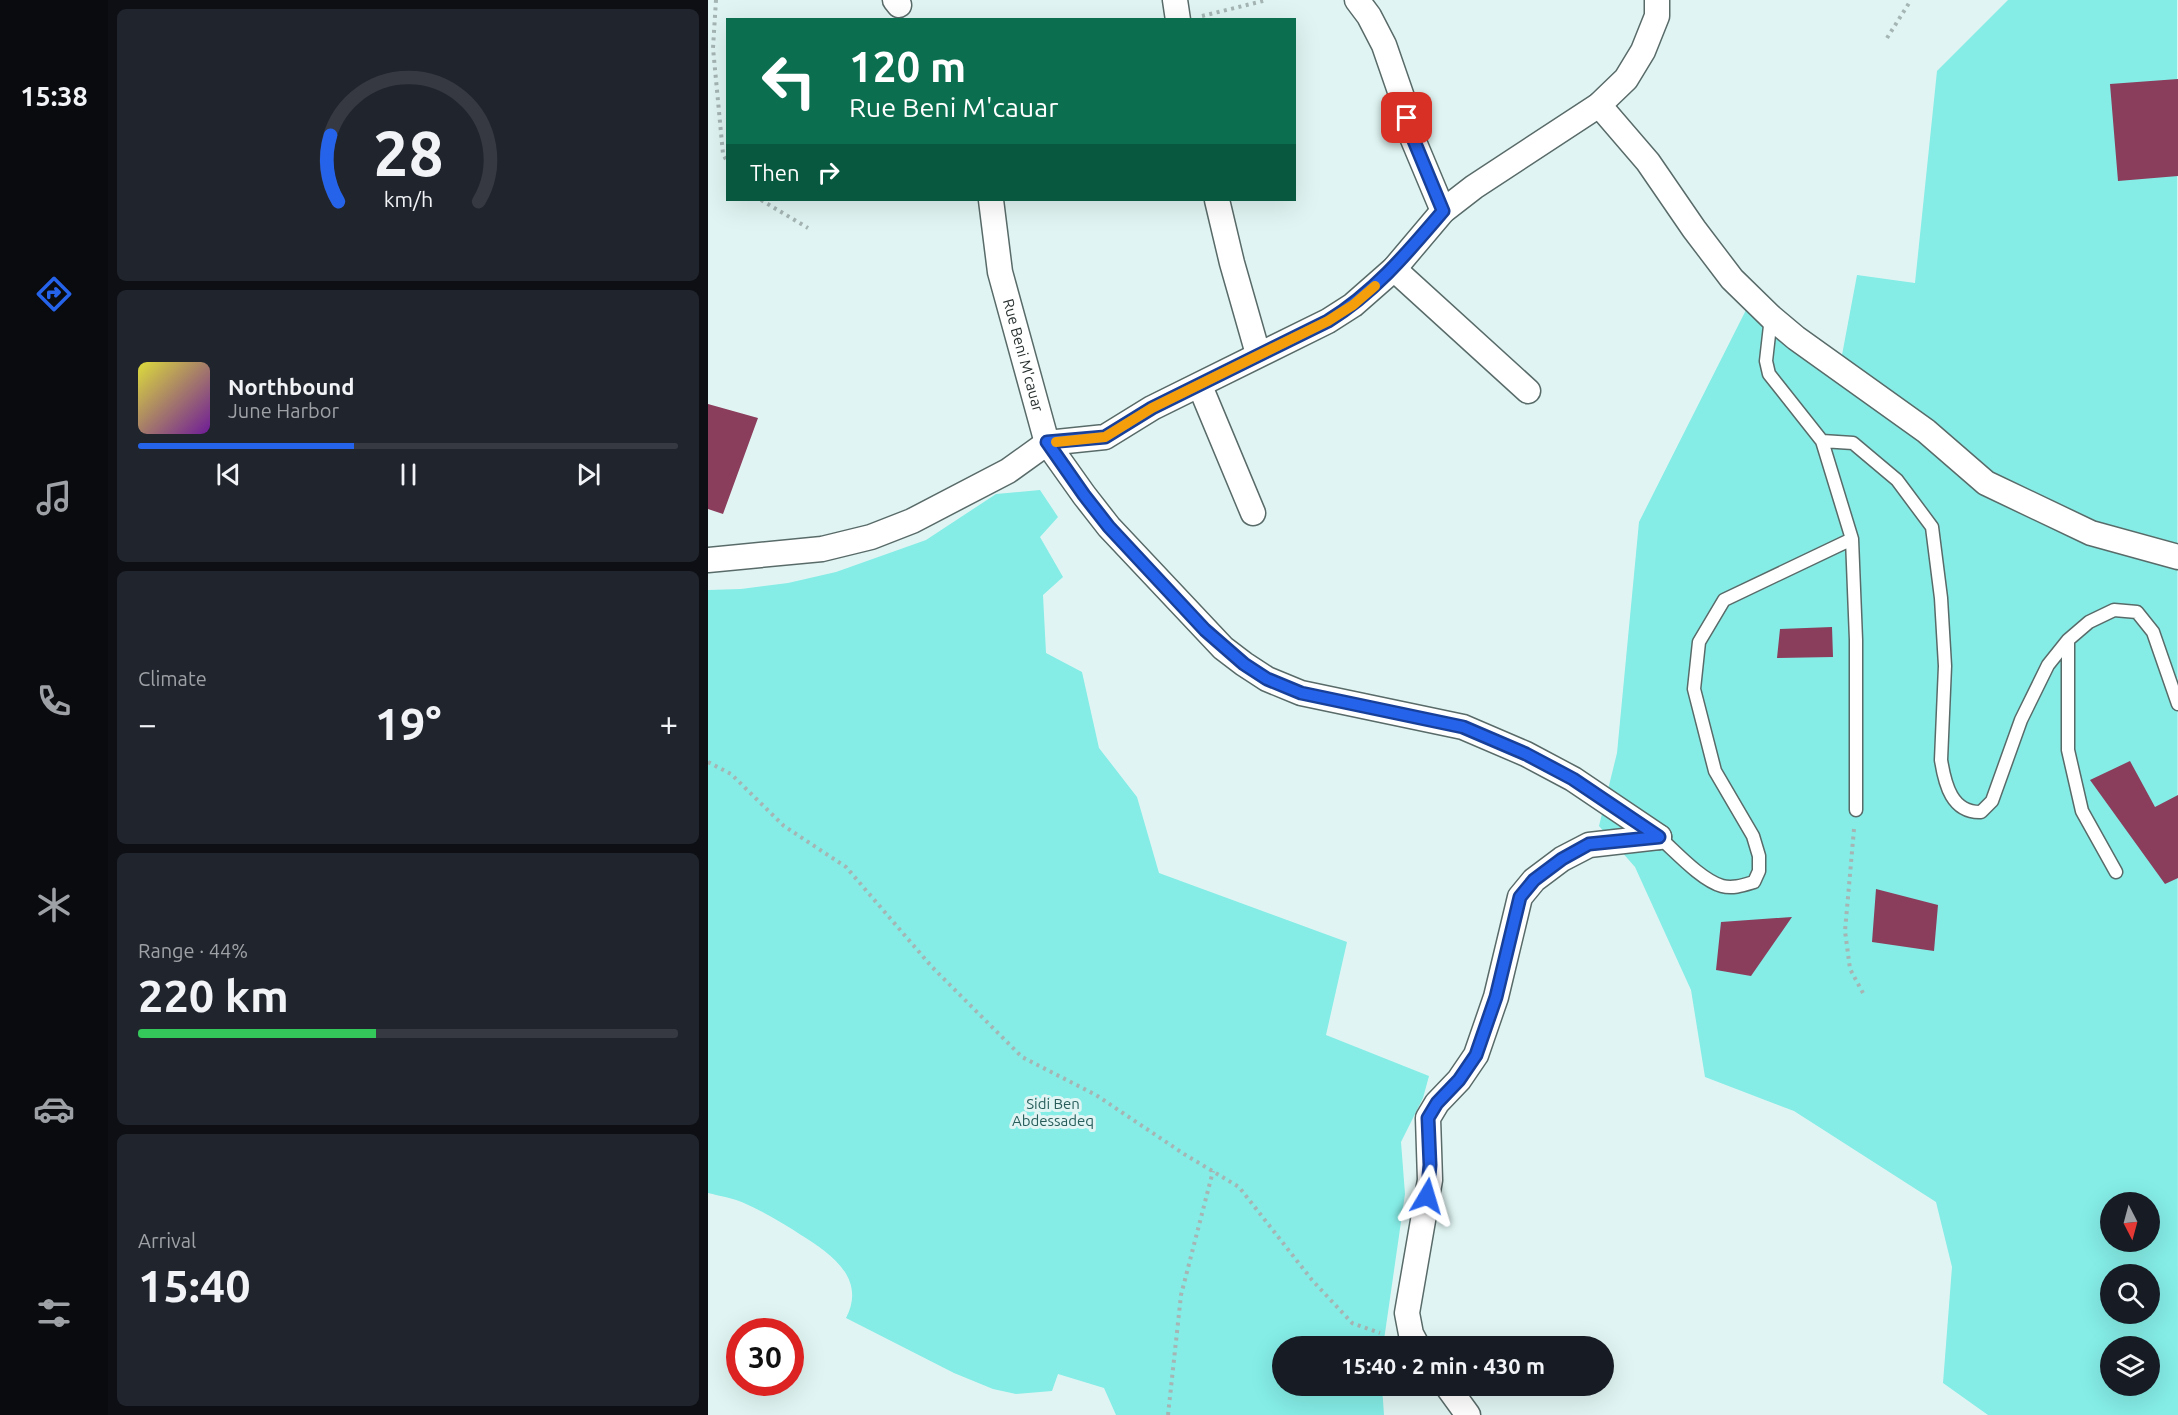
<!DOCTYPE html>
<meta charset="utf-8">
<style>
:root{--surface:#171b24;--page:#20242c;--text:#f1f3f6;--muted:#9ea1a6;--line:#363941;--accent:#2563eb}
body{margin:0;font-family:Ubuntu,sans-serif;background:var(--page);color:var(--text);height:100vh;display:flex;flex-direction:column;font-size:22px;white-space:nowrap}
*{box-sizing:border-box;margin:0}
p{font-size:20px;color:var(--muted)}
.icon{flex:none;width:33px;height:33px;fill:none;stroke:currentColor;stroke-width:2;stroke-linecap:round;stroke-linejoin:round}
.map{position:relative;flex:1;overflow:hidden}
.panel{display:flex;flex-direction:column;gap:9px;padding:9px;background:#0d0f14;width:600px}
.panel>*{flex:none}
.guide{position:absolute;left:18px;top:18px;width:570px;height:183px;border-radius:0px;box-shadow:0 6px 24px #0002;background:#0b6e4f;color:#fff;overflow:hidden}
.needle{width:39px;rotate:174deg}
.buttons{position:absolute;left:1392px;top:1192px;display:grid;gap:12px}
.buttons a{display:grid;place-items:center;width:60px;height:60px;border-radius:50%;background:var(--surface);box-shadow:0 6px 24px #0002;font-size:30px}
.speed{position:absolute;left:18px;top:1318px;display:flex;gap:12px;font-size:30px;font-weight:700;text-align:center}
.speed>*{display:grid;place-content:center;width:78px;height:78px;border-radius:50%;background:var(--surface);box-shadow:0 6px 24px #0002;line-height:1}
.speed .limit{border:9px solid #d22;background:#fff;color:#111}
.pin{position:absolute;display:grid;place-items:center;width:51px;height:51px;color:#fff;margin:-26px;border-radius:12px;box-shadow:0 3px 9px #0006}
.me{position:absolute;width:66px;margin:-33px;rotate:7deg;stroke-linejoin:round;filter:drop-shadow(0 0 4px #0008)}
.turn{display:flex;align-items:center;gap:21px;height:126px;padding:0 24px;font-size:27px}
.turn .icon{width:78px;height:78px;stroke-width:2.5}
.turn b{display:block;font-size:42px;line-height:51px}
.then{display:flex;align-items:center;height:57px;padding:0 24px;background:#0003;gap:12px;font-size:22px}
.big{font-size:45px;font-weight:600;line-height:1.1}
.panel .card{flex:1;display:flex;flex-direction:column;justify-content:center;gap:9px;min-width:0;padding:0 21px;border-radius:9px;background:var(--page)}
.panel .dial{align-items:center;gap:0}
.dial svg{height:156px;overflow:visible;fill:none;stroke:var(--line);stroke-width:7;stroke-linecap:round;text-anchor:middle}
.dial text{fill:var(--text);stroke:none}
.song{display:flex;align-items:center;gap:18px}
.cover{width:72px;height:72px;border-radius:9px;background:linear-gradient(135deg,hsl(60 70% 55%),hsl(280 70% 35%))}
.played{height:6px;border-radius:3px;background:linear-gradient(90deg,var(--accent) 40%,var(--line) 40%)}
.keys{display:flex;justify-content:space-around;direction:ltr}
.heat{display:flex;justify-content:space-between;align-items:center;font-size:33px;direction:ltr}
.charge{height:9px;border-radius:4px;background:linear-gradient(90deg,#34c759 44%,var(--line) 0)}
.trip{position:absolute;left:564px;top:1336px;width:342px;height:60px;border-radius:30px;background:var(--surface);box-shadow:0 6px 24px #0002;font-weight:600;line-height:60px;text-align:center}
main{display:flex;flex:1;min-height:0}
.dock{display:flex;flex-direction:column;width:108px;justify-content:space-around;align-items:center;background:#090b0e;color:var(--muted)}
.dock .icon{width:42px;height:42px}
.dock .on{color:var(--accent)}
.dock b{font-size:27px;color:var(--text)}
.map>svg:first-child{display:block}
.green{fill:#85ece6;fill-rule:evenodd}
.building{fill:#8b3d5c}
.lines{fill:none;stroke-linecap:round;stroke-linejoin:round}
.lane-casing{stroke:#596b69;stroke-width:15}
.street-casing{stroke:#596b69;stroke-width:27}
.path{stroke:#a5b5b4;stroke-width:4;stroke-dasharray:3 4.5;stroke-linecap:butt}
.lane{stroke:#fff;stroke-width:12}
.street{stroke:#fff;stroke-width:24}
.route-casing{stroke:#184099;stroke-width:15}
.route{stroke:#2563eb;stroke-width:10}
.slow{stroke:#f59e0b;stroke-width:10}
.labels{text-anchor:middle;stroke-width:6;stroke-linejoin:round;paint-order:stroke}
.street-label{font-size:15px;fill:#293030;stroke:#e0f5f3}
.park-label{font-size:15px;fill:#285d5b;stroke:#e0f5f3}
</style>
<main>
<nav class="dock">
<b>15:38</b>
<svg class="icon on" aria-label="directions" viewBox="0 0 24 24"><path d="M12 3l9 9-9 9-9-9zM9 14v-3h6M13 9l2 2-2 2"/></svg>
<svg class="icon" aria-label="music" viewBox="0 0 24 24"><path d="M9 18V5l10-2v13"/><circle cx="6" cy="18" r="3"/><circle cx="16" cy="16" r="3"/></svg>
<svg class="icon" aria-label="phone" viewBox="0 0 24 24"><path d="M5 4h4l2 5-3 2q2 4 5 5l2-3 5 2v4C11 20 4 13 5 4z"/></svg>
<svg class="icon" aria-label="climate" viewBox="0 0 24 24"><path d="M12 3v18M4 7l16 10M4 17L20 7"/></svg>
<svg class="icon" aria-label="car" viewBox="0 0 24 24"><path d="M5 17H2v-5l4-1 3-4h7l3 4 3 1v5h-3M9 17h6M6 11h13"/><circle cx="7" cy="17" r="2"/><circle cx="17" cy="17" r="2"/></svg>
<svg class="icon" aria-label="filters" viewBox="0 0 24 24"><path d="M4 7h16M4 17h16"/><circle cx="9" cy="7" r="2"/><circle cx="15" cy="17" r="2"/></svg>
</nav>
<section class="panel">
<div class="card dial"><svg viewBox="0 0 100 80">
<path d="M14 69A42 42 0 1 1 86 69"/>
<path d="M14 69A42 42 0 0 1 10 35" stroke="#2563eb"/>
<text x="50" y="56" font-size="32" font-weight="700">28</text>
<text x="50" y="72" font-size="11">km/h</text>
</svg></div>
<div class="card">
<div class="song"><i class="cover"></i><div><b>Northbound</b><p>June Harbor</p></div></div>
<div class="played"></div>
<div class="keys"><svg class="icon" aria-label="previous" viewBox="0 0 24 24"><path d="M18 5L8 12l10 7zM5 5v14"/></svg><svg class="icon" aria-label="pause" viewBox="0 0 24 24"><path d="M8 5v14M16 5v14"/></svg><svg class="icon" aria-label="next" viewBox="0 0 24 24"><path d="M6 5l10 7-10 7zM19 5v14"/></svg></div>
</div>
<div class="card"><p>Climate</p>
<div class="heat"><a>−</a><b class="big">19°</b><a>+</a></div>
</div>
<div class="card"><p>Range · 44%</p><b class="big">220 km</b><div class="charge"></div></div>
<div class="card"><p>Arrival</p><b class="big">15:40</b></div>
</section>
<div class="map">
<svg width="1470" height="1415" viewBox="0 0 1470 1415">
<rect width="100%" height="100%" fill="#e0f5f3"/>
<path class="green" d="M 1300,0 L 1469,0 L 1470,1415 L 1280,1415 L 1235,1383 L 1244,1267 L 1228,1202 L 1086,1111 L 997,1077 L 983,990 L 927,867 L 891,826 L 909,753 L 931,522 L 1039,308 L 1131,371 L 1149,275 L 1207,283 L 1229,71 ZM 1402,1203 L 1442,1203 L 1442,1242 L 1402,1242 ZM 1402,1275 L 1442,1275 L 1442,1314 L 1402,1314 ZM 1402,1347 L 1442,1347 L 1442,1386 L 1402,1386 Z
M 332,490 L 350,517 L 332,537 L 355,577 L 335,595 L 338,653 L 374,672 L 391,748 L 429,797 L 451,873 L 639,942 L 618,1035 L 721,1076 L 715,1098 L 693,1142 L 697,1194 L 675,1347 L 574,1347 L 574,1386 L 674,1386 L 676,1415 L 408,1415 L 396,1388 L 350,1374 L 344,1391 L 308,1394 L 285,1389 L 246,1373 L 138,1318 C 159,1278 122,1253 93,1235 C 75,1223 56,1212 36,1203 C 25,1198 12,1196 0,1193 L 0,590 L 33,589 L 80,583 L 128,572 L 218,540 L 288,494 Z"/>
<path class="building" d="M 1470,79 L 1470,176 L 1410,181 L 1402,84 Z
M 0,404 L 50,418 L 15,514 L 0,509 Z
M 1124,627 L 1125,657 L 1069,658 L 1072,629 Z
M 1422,761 L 1447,807 L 1470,795 L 1470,878 L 1457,884 L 1382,780 Z
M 1168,889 L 1230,905 L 1226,951 L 1164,942 Z
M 1084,917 L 1043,976 L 1008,970 L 1013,922 Z"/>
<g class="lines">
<g class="lane-casing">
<path id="lane" d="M 1063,317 L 1058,361 L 1061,374 L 1114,441
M 1360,640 L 1360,750 L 1374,811 L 1408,872
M 1148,810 L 1148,640 L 1144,539 L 1114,441 L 1145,443 L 1189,480 L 1224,527 L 1233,598 L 1237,666 L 1233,760 C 1237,785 1244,813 1273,812 L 1284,801 L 1313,720 L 1340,665 L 1360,640 L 1381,622 L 1406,610 L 1429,612 L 1445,632 L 1470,704
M 951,837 C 967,851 993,880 1014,886 C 1025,889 1036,885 1046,882 L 1051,871 L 1051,856 L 1045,836 L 1007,771 L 986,689 L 991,642 L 1016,600 L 1144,539"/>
</g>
<g class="street-casing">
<g id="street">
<path d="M 187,0 L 191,5"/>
<path d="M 467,0 L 470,20"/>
<path d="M 649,0 L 661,16 L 676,45 L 695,100 L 704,137 L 735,211"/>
<path d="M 891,105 L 940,162 L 986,229 L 1024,279 L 1063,317 L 1088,338 L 1218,431 L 1278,483 L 1383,533 L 1470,557"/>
<path id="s1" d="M 283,200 L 292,272 L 339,443 L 376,495 L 401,527 L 515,648 L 536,664 L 559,679 L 593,693 L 755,727 L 818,754 L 865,779 L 951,837"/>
<path d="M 509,200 L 524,263 L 550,354"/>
<path d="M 686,269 L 820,391"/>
<path d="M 492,386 L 545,513"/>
<path d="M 0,560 L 114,549 L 163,537 L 204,521 L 300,471 L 339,443 L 397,437 L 444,408 L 620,321 L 645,305 L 686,269 L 735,211 L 766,187 L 891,105 L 918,79 L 935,51 L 949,16 L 949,0"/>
<path d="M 710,1347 L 703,1334 L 699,1313 L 722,1180 L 720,1118 L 729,1103 L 751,1080 L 768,1055 L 788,997 L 812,897 L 826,880 L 854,859 L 881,845 L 951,837"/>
<path d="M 739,1386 L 760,1415"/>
</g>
</g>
<path class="path" d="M 8,0 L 5,48 L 15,154 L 20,163
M 494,16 L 559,0
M 1179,38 L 1203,0
M 53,200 L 100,228
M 0,762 L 23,774 L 76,826 L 138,867 L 224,967 L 314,1057 L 388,1095 L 476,1154 L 531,1187 L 604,1280 L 644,1323 L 672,1333
M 1146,829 L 1137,931 L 1142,969 L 1155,993
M 460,1415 L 473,1295 L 505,1171"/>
<use href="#lane" class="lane"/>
<use href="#street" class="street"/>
</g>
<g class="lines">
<g class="route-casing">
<path id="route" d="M 699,118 L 704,136 L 735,211 C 700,252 667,292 620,321 L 444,408 L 397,437 L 339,442 L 376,495 L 401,527 L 497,630 L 536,664 L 559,679 L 593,693 L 755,727 L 818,754 L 865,779 L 951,837 L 881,844 L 854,859 L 826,880 L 812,897 L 788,997 L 768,1055 L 751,1080 L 729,1103 L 720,1118 L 722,1165 L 719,1196"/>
</g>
<use href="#route" class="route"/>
<path class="slow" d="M 348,442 L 397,437 L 444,408 L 620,321 L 645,305 L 667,286"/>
</g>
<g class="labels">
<g class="street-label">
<text dy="5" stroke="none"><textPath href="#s1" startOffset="159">Rue Beni M'cauar</textPath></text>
</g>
<g class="park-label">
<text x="345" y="1109">Sidi Ben<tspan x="345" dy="17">Abdessadeq</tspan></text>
</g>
</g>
</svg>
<div class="buttons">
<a><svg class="needle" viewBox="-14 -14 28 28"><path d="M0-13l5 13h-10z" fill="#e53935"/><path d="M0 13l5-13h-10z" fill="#9ea1a6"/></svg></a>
<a><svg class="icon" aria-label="search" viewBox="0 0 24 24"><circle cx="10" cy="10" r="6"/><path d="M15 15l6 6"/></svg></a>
<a><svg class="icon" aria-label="layers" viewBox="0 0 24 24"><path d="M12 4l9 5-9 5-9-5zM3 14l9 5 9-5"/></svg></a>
</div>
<div class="speed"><div class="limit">30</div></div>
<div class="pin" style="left:699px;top:118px;background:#d93025"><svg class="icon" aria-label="arrive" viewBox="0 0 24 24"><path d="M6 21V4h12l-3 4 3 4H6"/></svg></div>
<svg class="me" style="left:719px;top:1196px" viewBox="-20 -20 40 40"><path d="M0-17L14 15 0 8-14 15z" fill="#2563eb" stroke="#fff" stroke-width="4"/></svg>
<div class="trip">15:40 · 2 min · 430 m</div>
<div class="guide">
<div class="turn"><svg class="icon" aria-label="left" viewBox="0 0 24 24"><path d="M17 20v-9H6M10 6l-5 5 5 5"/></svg><div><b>120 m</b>Rue Beni M'cauar</div></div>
<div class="then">Then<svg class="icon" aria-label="right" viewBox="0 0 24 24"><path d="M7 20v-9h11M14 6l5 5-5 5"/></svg></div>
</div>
</div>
</main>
